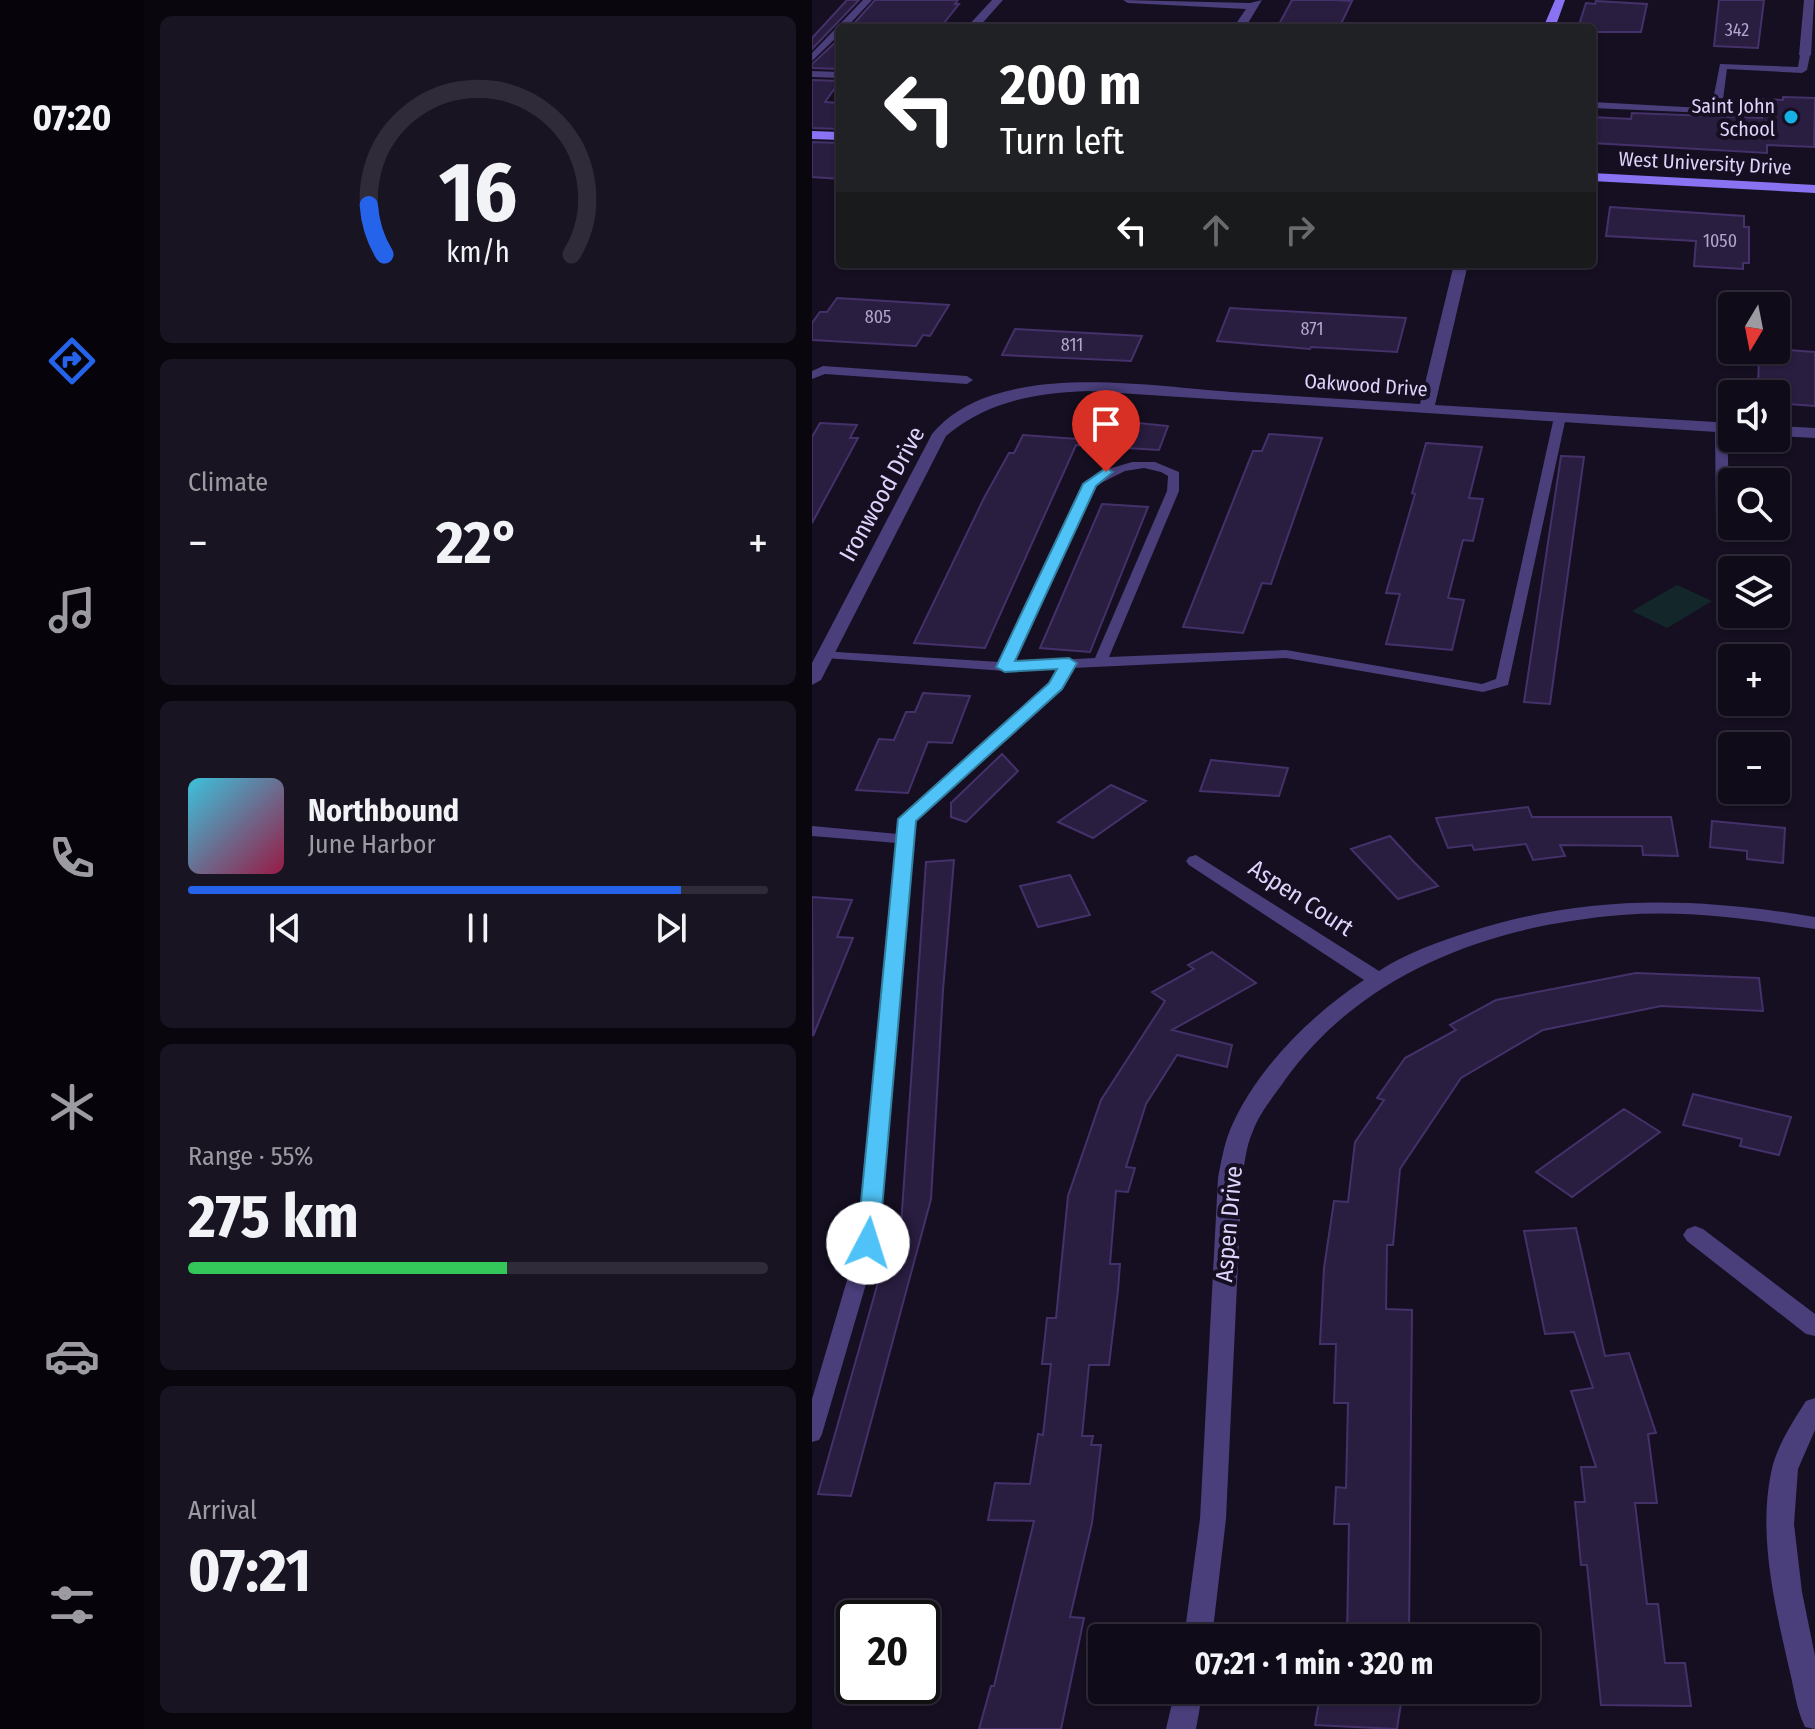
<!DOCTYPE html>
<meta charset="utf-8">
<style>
:root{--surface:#100b19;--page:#191422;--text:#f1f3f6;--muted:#9c9ba2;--line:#302b38;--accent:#2563eb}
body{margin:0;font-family:"Fira Sans Condensed",sans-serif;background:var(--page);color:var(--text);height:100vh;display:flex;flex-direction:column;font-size:30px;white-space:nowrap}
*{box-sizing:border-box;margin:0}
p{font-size:26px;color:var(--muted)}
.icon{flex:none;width:44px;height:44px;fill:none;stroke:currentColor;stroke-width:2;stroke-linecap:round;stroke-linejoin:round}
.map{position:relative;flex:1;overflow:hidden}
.sheet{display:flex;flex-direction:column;gap:16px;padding:16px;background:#09060e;width:668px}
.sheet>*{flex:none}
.top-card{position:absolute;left:24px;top:24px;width:760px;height:244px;border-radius:8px;box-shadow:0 2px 6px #0004,0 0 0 2px var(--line);background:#202124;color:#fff;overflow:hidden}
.needle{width:52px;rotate:190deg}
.buttons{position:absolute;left:906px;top:292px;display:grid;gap:16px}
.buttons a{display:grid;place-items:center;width:72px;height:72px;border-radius:8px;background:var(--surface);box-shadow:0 2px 6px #0004,0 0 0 2px var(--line);font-size:40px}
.speed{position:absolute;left:24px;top:1600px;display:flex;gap:16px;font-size:40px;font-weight:700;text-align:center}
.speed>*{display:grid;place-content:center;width:104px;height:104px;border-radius:50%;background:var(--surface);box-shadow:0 2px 6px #0004,0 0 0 2px var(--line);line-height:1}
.speed .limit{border:4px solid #111;border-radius:12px;background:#fff;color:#111}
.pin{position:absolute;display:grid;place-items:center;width:68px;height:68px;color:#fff;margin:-82px -34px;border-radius:50% 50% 50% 0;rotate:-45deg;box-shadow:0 0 8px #0007}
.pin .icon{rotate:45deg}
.me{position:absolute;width:88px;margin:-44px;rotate:5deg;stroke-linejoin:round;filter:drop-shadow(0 0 6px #0008)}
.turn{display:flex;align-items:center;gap:28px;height:168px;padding:0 32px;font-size:36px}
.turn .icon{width:104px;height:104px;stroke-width:2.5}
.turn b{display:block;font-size:56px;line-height:68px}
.lanes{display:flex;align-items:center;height:76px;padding:0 32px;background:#0003;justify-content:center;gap:40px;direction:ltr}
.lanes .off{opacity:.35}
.big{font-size:60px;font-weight:700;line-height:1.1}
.sheet .widget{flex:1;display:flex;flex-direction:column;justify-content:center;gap:12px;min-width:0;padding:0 28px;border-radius:12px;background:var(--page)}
.sheet .dial{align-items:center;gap:0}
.dial svg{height:208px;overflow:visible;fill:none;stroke:var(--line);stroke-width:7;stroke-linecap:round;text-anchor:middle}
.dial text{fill:var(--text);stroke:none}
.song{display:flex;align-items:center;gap:24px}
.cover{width:96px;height:96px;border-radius:12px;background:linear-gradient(135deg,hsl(190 70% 55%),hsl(340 70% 35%))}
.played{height:8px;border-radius:4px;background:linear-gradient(90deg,var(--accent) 85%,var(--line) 85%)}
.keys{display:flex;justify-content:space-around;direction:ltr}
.heat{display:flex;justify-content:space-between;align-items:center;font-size:44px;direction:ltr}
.charge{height:12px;border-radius:6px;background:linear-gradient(90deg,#34c759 55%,var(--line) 0)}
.trip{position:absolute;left:276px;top:1624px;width:452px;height:80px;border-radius:8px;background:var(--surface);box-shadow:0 2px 6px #0004,0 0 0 2px var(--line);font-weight:700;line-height:80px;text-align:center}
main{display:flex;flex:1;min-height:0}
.menu{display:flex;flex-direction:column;width:144px;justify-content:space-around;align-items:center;background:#06040a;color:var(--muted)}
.menu .icon{width:56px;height:56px}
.menu .selected{color:var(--accent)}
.menu b{font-size:36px;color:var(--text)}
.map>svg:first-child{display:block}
.green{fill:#13272a}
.building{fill:#291d40;stroke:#45316a;stroke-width:2}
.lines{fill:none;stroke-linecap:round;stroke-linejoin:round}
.lane{fill:#4a3f7b;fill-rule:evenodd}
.street{fill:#4a3f7b;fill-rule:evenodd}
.secondary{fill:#8973f2;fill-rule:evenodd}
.route{fill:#4fc3f7;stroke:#337fa1;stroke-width:2}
.poi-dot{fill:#15b1e5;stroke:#150f21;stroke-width:3}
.labels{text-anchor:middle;stroke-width:8;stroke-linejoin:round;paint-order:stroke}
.far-number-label{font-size:18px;fill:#b1a6cc}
.far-poi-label{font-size:20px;fill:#ded3fb;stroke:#150f21;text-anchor:end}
.far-street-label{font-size:20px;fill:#ded3fb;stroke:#150f21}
.street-label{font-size:24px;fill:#ded3fb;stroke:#150f21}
</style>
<main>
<nav class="menu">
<b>07:20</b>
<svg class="icon selected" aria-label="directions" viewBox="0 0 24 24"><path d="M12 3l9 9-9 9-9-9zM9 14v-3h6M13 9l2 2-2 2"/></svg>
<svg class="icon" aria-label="music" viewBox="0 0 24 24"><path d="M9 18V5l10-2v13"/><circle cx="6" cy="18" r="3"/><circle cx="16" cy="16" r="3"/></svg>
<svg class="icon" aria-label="phone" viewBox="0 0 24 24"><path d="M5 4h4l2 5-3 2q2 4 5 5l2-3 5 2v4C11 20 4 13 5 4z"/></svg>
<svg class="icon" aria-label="climate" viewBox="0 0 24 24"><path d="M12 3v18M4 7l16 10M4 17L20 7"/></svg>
<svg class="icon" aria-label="car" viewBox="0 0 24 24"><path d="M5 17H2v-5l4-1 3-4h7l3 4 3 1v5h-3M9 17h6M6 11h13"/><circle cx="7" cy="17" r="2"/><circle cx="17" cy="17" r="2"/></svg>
<svg class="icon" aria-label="filters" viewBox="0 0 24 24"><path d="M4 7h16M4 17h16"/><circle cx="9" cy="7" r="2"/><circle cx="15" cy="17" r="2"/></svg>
</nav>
<section class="sheet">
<div class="widget dial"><svg viewBox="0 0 100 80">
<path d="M14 69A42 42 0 1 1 86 69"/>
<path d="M14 69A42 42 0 0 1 8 50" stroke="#2563eb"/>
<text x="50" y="56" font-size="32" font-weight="700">16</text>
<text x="50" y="72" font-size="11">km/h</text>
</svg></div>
<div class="widget"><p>Climate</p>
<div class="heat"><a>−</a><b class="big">22°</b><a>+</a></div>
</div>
<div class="widget">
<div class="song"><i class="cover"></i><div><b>Northbound</b><p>June Harbor</p></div></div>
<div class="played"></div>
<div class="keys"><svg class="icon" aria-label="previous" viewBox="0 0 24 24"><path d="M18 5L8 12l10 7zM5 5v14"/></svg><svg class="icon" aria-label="pause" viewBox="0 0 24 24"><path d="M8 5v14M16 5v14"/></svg><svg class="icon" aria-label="next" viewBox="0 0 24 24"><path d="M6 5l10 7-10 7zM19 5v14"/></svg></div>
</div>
<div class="widget"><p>Range · 55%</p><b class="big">275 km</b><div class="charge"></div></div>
<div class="widget"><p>Arrival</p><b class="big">07:21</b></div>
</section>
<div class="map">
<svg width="1003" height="1729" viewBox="0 0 1003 1729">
<rect width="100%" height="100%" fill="#150f21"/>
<path class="green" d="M 865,585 L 900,601 L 855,628 L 820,611 Z"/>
<path class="building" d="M 35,0 L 47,0 L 0,49 L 0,38 Z
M 63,0 L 146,0 L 143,4 L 147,4 L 128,28 L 38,28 Z
M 480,0 L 522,0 L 540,1 L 527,28 L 465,28 Z
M 907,0 L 952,0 L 946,48 L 902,46 Z
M 784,1 L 835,4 L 829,32 L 780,32 L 780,28 L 766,28 L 774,3 L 783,4 Z
M 28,38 L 28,69 L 0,68 L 0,64 Z
M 0,80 L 28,81 L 13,102 L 28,103 L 28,129 L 0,128 Z
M 971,97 L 1003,98 L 1002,147 L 955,145 L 955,153 L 780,143 L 780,117 L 819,119 L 820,113 L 950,118 L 950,99 L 971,100 Z
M 0,142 L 28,143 L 28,179 L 0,177 Z
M 798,207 L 932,216 L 932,227 L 937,227 L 937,263 L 931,263 L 931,269 L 882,266 L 884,241 L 794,236 Z
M 25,298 L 137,305 L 118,336 L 111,335 L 104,346 L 0,340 L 0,323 L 8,312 L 15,312 Z
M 418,308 L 594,318 L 585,352 L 499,347 L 498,349 L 405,341 Z
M 203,329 L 330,336 L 319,361 L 190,355 Z
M 964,349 L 1003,352 L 1003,406 L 964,403 L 964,394 L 946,394 L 947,350 Z
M 298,420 L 356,426 L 347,450 L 264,445 L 173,648 L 102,643 L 172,498 L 197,453 L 202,453 L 211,435 L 266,439 L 275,421 L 297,422 Z
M 8,423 L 45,425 L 38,438 L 46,438 L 0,523 L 0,437 Z
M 457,434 L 510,438 L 459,584 L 450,583 L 431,633 L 371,627 L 441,451 L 450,451 Z
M 614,443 L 670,447 L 657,498 L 671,499 L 661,541 L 651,540 L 636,598 L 652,600 L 640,650 L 574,644 L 588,594 L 574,593 L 603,494 L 600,493 Z
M 749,456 L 772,457 L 738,704 L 712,702 Z
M 290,504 L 336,507 L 278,652 L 228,648 Z
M 111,693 L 158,696 L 140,743 L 116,742 L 96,793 L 44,790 L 67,739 L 82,740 L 94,712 L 103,712 Z
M 190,754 L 206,771 L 154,822 L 139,817 L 139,803 Z
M 399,760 L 476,768 L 467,796 L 388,791 Z
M 299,785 L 334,801 L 281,838 L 246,822 Z
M 716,807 L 720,817 L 859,817 L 866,856 L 831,855 L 830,846 L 748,845 L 753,856 L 721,860 L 714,844 L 662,850 L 660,845 L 636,848 L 624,818 Z
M 900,821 L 973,828 L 971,863 L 935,859 L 935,851 L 898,847 Z
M 578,836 L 602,862 L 626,886 L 586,899 L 539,849 Z
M 142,860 L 131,990 L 119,1199 L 39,1496 L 6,1494 L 82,1226 L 89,1226 L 114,862 Z
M 258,875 L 278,915 L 226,927 L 208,886 Z
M 0,897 L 40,900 L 25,937 L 41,938 L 1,1036 Z
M 400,952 L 444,983 L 360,1030 L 420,1045 L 415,1067 L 365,1055 L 334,1104 L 314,1167 L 323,1168 L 316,1192 L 304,1191 L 298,1264 L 308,1264 L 306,1290 L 297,1365 L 277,1365 L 270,1436 L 281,1436 L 279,1445 L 289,1445 L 280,1523 L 258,1617 L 272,1618 L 249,1729 L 167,1729 L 179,1686 L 182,1686 L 222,1521 L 176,1520 L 183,1483 L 218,1484 L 226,1434 L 231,1435 L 239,1364 L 230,1364 L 235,1318 L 244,1318 L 256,1196 L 289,1100 L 353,1001 L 340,992 L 382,969 L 376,965 Z
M 824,973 L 947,978 L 951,1011 L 849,1006 L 731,1030 L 649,1078 L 588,1169 L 581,1245 L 575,1245 L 574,1309 L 600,1310 L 597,1638 L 535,1638 L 537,1524 L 522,1524 L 524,1487 L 534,1488 L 536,1403 L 522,1403 L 524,1344 L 508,1344 L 512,1268 L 522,1201 L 536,1202 L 543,1142 L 572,1100 L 565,1098 L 593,1058 L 644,1030 L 638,1025 L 684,1000 Z
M 881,1094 L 979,1117 L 967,1155 L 928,1146 L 930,1139 L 871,1125 Z
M 812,1109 L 848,1132 L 760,1197 L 724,1172 Z
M 764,1228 L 793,1356 L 817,1353 L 844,1433 L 836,1434 L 845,1503 L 823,1503 L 835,1604 L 846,1604 L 853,1663 L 873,1663 L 879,1706 L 789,1705 L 775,1565 L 769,1565 L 763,1502 L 773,1502 L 769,1467 L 784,1467 L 759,1391 L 781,1388 L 762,1332 L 733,1334 L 712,1231 Z
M 509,1690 L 591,1690 L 585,1729 L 503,1725 Z"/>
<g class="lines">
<path class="lane" d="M 51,0 L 60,0 L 34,28 L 28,28 L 28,34 L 0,61 L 0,53 Z
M 993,52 L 998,55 L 995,70 L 990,73 L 915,69 L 910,107 L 895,113 L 780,108 L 780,102 L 891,108 L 900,105 L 908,64 L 986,67 L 988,55 Z
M 0,71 L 28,72 L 28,78 L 0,77 Z
M 11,366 L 155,376 L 161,380 L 155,384 L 13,374 L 0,379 L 0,371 Z
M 748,413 L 754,417 L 696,685 L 671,692 L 474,658 L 261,668 L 249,688 L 103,820 L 66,1243 L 10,1434 L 7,1440 L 0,1442 L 0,1399 L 46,1243 L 85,843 L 0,836 L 0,826 L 86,834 L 89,816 L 238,682 L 247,668 L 193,671 L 13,658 L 8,657 L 6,654 L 8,651 L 188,662 L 273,481 L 293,470 L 320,462 L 343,462 L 367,472 L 367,491 L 297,657 L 474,650 L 670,684 L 684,679 L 742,417 ZM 332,468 L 349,472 L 356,476 L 355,491 L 283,658 L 202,662 L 283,486 L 313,471 Z
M 909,423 L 915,427 L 918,525 L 911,529 L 904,525 L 903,427 Z"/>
<path class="street" d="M 180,0 L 191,0 L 166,28 L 154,28 Z
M 311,0 L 438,3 L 450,0 L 433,28 L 421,28 L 434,9 L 316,3 Z
M 992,0 L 1002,0 L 999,55 L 993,58 L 987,55 Z
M 642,264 L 656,264 L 623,405 L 920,423 L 920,433 L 276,391 C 223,393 176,401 134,436 L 9,680 L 0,685 L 0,663 L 120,434 C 183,359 333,386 419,392 C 482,396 545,400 608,404 Z
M 964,426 L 1003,428 L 1003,438 L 964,436 Z
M 384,855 L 567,971 C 594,953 626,942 657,932 C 774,894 883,897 1003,917 L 1003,929 C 939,919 875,910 810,915 C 681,925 551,971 473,1080 C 462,1096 448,1112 441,1131 C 434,1146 433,1162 430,1178 L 414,1519 L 400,1638 L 372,1638 L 388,1519 L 406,1178 C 409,1162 412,1145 418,1130 C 443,1070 499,1015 552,980 L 377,865 L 374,861 L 377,857 Z
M 883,1226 L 891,1229 L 1003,1314 L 1003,1336 L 994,1334 L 875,1241 L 871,1235 L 875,1229 Z
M 1003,1398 L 1003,1430 L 986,1469 L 982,1524 L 990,1592 L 1003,1656 L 1003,1729 L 993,1727 C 984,1709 982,1687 977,1668 C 963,1606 946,1536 959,1473 C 964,1447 980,1423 994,1401 Z
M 363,1690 L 391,1690 L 384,1729 L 354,1729 Z"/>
<path class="secondary" d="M 743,0 L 753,0 L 743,28 L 731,28 Z
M 0,131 L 28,132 L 28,140 L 0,139 Z
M 780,173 L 1003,185 L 1003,193 L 780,181 Z"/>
</g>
<path class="route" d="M 294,468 L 301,472 L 284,486 L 203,661 L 257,658 L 265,663 L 250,689 L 104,821 L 67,1243 L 64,1249 L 49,1249 L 45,1243 L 86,819 L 237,683 L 245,669 L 193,672 L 184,667 L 271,484 Z"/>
<circle class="poi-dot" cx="979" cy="117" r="8"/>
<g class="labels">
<g class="far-number-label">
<text x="925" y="36">342</text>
<text x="908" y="247">1050</text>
<text x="66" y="323">805</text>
<text x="500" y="335">871</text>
<text x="260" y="351">811</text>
</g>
<g class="far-poi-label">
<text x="963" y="113">Saint John<tspan x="963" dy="23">School</tspan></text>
</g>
<g class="far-street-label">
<text transform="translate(893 163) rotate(3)" y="7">West University Drive</text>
<text transform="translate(554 385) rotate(4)" y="7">Oakwood Drive</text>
</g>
<g class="street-label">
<text transform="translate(70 494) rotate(-61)" y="8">Ironwood Drive</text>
<text transform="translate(489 898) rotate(33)" y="8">Aspen Court</text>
<text transform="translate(417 1224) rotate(-85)" y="8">Aspen Drive</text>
</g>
</g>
</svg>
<div class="buttons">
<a><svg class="needle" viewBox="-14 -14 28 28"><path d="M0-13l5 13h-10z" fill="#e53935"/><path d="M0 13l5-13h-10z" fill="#9c9ba2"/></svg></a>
<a><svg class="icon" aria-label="sound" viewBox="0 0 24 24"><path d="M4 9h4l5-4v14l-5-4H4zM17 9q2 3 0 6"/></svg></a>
<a><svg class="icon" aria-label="search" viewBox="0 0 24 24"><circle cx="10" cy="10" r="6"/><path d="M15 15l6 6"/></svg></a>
<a><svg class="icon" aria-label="layers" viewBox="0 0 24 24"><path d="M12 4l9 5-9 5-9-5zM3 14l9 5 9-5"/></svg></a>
<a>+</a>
<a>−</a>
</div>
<div class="speed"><div class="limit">20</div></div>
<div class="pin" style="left:294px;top:472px;background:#d93025"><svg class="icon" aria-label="arrive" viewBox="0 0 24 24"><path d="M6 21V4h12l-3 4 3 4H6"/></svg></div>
<svg class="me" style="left:56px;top:1243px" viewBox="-20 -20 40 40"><circle r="19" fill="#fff"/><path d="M0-13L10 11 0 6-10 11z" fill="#4fc3f7"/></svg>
<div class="trip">07:21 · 1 min · 320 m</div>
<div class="top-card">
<div class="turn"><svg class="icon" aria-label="left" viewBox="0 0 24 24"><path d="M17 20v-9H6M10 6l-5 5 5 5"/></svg><div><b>200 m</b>Turn left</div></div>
<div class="lanes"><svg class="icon" aria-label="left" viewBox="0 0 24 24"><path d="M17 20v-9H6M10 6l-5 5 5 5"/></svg><svg class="icon off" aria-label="ahead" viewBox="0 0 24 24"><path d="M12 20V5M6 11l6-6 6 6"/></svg><svg class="icon off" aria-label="right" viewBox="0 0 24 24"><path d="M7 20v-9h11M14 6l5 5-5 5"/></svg></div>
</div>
</div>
</main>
